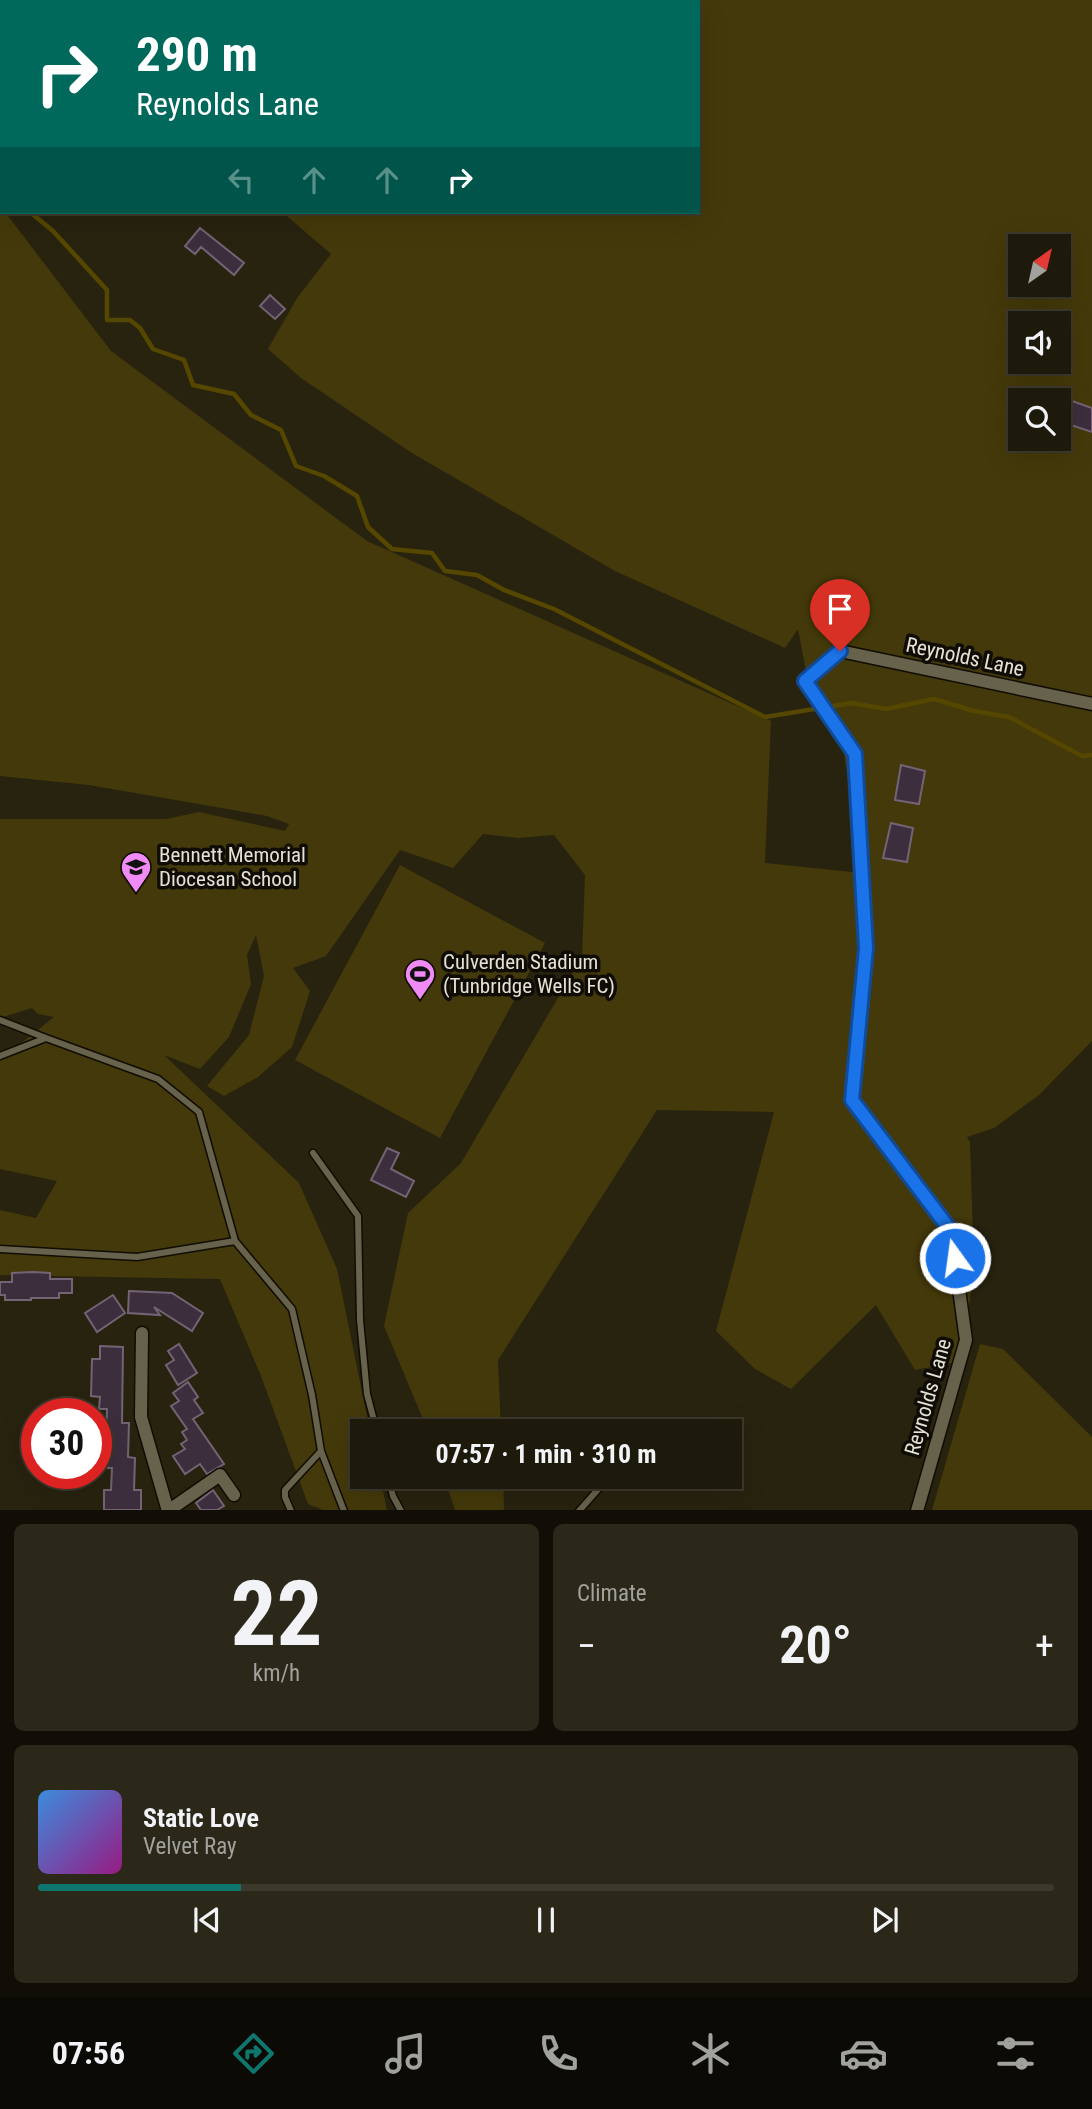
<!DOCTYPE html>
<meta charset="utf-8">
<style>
:root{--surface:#1e1a0b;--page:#2b2719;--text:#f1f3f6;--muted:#a1a19d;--line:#3c382c;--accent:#0f766e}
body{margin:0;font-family:"Roboto Condensed",sans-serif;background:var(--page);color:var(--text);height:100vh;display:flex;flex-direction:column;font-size:26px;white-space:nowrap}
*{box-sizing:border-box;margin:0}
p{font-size:23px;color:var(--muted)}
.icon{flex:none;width:38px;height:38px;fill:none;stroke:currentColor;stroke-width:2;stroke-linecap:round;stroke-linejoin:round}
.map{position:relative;height:1510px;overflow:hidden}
.panel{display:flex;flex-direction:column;gap:14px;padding:14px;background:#100e06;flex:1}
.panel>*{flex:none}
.hud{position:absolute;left:0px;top:0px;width:700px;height:214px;box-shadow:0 7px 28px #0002,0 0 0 2px var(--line);background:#00695c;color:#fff;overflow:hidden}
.needle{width:46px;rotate:34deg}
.tools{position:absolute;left:1008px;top:234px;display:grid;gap:14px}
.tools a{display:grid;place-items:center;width:63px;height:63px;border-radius:0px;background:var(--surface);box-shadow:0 7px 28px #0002,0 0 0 2px var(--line);font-size:35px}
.speed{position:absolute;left:21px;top:1398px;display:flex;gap:14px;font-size:35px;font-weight:700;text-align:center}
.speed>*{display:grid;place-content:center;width:91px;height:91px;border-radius:50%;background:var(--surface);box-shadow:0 7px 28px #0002,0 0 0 2px var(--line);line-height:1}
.speed .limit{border:10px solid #d22;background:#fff;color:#111}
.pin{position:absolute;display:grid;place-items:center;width:60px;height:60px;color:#fff;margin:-72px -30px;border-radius:50% 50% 50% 0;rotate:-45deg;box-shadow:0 0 7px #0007}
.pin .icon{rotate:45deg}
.me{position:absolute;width:77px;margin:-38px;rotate:346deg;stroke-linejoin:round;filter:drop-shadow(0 0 5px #0008)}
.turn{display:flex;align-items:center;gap:24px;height:147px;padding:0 21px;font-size:32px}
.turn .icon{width:91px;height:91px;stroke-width:2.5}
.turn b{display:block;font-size:49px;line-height:60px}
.lanes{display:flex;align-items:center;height:66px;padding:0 21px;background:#0003;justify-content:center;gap:35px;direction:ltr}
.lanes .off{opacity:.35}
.big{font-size:52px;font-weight:700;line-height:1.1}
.panel .tile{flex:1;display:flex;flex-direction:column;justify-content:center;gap:10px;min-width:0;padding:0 24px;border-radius:10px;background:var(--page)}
.panel .dial{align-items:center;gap:0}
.dial b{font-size:91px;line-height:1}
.song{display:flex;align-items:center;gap:21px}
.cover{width:84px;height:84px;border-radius:10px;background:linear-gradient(135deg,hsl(210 70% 55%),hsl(310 70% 35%))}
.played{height:7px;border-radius:4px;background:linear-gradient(90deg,var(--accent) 20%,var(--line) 20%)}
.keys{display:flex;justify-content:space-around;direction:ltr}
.heat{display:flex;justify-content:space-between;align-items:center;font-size:38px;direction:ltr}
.panel .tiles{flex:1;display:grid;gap:14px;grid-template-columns:1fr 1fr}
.tile:last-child{grid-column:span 2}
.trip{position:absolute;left:350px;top:1419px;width:392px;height:70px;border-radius:0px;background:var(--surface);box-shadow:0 7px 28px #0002,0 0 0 2px var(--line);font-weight:700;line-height:70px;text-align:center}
.menu{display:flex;height:112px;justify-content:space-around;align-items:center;background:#0c0a04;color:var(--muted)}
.menu .icon{width:49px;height:49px}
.menu .on{color:var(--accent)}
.menu b{font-size:32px;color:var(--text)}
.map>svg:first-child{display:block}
.green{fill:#44390a;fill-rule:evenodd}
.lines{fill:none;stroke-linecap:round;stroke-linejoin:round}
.stream{stroke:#564700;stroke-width:4.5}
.building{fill:#3d2e3d;stroke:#736374;stroke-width:2}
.service-casing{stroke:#100c00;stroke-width:9}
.minor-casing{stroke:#100c00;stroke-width:15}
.service{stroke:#67624c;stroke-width:6}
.minor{stroke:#67624c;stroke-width:12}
.route-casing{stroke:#114b97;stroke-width:18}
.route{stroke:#1a73e8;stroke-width:12}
.labels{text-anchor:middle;stroke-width:7;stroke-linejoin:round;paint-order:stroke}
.street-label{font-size:21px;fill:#e4e1d5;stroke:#0e0c05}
.poi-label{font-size:21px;fill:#e4e1d5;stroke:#0e0c05;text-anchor:start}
</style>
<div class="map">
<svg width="1092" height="1511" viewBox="0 0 1092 1511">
<rect width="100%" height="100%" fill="#28230f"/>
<path class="green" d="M 0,0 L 1092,0 L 1092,1041 L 1039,1095 L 994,1128 L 967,1137 L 970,1142 L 974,1268 L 962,1361 L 915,1370 L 876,1305 L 791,1389 L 755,1369 L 716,1331 L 774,1112 L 657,1110 L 498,1360 L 501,1431 L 428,1431 L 384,1326 L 408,1213 L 461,1163 L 582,957 L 585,875 L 554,835 L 518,838 L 483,834 L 453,868 L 400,850 L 326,956 L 293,968 L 310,991 L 292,1047 L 258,1077 L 224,1096 L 207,1086 L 249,1035 L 264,976 L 256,935 L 247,955 L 251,984 L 229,1037 L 200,1069 L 164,1055 L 299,1183 L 337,1269 L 370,1431 L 362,1432 L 362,1477 L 380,1477 L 387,1510 L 323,1510 L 308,1504 L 261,1376 L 220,1279 L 0,1275 L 0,1210 L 36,1218 L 57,1181 L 0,1169 L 0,1060 L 54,1017 L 38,1014 L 32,1008 L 0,1018 L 0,819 L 166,819 L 199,812 L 285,831 L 289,824 L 267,816 L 89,785 L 0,776 L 0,205 L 2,212 L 5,212 L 111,351 L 367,541 L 771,721 L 765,863 L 862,873 L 841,734 L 809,687 L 798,629 L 785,648 L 615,571 L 412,453 L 301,378 L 268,349 L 297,298 L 331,254 L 282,212 L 698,212 L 698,2 L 2,2 L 2,5 ZM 1020,247 L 1059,247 L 1059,285 L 1020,285 ZM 1020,324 L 1059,324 L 1059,362 L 1020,362 ZM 1020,401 L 1059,401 L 1059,439 L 1020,439 Z
M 400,865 L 545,943 L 440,1138 L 295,1060 Z
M 980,1344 L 1003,1349 L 1092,1437 L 1092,1510 L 932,1510 Z
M 444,1477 L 503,1477 L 504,1510 L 455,1510 Z"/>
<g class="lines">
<path class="stream" d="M 0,188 L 2,189
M 30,212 L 53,231 L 107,290 L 107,320 L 130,320 L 140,328 L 153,349 L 184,360 L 193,385 L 234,394 L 251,415 L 281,430 L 296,466 L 324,476 L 357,496 L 368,527 L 392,549 L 432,553 L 445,571 L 477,575 L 504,590 L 554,609 L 765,717 L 851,703 L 886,709 L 934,699 L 974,711 L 1009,717 L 1082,756 L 1092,755"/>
</g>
<path class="building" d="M 200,228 L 244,263 L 234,275 L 201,247 L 195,254 L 185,246 Z
M 270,295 L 285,309 L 275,319 L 260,306 Z
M 1072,401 L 1092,408 L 1092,432 L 1065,423 Z
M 901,765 L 925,771 L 919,804 L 895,800 Z
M 891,823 L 913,828 L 907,862 L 883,858 Z
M 387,1148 L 399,1153 L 391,1169 L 414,1181 L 406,1197 L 371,1180 Z
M 33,1272 L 50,1273 L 50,1279 L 72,1279 L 72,1293 L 59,1293 L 59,1298 L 31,1298 L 31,1300 L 5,1300 L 5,1295 L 0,1295 L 0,1282 L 12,1282 L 12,1273 Z
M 129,1291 L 172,1293 L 203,1313 L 192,1331 L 154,1307 L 160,1315 L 128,1313 Z
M 113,1295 L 125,1313 L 97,1332 L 85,1313 Z
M 179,1344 L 197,1373 L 178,1385 L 166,1365 L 174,1360 L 168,1351 Z
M 100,1346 L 123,1347 L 122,1423 L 129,1423 L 128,1457 L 135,1458 L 134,1490 L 141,1490 L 141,1510 L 104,1510 L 104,1490 L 111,1490 L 112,1468 L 103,1468 L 103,1453 L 97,1452 L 97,1436 L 106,1436 L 107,1409 L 99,1409 L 100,1397 L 91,1396 L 92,1359 L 100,1359 Z
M 188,1382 L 198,1397 L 194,1400 L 203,1413 L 193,1419 L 224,1464 L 207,1474 L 200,1464 L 185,1474 L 173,1456 L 185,1449 L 181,1444 L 187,1440 L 182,1432 L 187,1429 L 171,1406 L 179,1401 L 173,1393 Z
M 213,1490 L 224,1506 L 217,1510 L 201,1510 L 196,1503 Z"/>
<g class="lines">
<g class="service-casing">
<path id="service" d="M 0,1020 L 46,1038
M 0,1056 L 46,1038 L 158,1079 L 199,1112 L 235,1241
M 313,1153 L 358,1216 L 360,1320 L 367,1394 L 377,1432
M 0,1249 L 137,1257 L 235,1241 L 292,1309 L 312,1395 L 321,1451 L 344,1511
M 388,1477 L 393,1496 L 401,1511
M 291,1511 L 285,1497 L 285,1490 L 321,1451
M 579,1511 L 609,1477"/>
</g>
<g class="minor-casing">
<path id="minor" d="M 142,1333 L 141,1417 L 168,1511
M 168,1511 L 220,1475 L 234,1495
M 917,1511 L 966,1340 L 951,1231 L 852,1100 L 866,948 L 855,753 L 805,681 L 840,651 L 1092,704"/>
</g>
<use href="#service" class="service"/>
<use href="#minor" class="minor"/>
</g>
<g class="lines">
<g class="route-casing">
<path id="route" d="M 840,651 L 805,681 L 855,754 L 866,948 L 852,1100 L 951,1231 L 955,1258"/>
</g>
<use href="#route" class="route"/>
</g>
<defs>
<g id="school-pin" transform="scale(1.575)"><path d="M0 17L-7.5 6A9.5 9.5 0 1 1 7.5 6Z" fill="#f08bf5" stroke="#0e0c05"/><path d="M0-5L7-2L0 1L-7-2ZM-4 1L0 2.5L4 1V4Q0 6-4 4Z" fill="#111"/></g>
<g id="stadium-pin" transform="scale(1.575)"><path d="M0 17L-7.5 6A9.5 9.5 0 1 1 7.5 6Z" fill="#f08bf5" stroke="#0e0c05"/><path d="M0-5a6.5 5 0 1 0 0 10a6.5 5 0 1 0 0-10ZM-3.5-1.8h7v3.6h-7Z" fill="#111"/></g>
</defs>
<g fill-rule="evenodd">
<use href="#school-pin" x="136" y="867"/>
<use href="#stadium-pin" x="420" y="974"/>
</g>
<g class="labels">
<g class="street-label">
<text transform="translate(965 657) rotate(12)" y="7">Reynolds Lane</text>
<text transform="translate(928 1397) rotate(-74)" y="7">Reynolds Lane</text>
</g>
<g class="poi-label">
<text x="159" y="862">Bennett Memorial<tspan x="159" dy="24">Diocesan School</tspan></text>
<text x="443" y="969">Culverden Stadium<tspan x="443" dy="24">(Tunbridge Wells FC)</tspan></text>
</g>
</g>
</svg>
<div class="tools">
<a><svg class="needle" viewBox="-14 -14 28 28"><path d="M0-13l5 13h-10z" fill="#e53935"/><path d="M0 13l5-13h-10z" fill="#a1a19d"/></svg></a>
<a><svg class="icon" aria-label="sound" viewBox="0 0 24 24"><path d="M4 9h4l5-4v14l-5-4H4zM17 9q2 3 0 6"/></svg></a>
<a><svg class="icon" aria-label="search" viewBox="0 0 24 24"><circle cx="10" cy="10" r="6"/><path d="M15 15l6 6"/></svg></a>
</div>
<div class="speed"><div class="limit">30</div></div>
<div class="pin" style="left:840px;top:651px;background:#d93025"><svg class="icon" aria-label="arrive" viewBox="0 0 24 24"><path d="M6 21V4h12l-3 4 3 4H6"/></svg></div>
<svg class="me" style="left:955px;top:1258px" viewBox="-20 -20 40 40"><circle r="17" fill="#1a73e8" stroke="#fff" stroke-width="3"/><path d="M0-11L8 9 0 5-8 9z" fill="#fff"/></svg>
<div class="trip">07:57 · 1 min · 310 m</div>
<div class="hud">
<div class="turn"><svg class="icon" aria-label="right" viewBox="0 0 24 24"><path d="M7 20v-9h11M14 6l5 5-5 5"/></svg><div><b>290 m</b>Reynolds Lane</div></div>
<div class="lanes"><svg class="icon off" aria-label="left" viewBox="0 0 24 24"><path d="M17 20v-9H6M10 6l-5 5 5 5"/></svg><svg class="icon off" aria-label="ahead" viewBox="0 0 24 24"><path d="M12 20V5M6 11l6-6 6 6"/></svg><svg class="icon off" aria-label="ahead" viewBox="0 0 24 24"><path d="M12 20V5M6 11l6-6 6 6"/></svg><svg class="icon" aria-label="right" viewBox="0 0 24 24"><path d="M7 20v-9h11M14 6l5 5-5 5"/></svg></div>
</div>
</div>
<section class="panel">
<div class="tiles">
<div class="tile dial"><b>22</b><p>km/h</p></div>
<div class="tile"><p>Climate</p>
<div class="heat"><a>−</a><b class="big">20°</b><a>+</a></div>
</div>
<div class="tile">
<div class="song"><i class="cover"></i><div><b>Static Love</b><p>Velvet Ray</p></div></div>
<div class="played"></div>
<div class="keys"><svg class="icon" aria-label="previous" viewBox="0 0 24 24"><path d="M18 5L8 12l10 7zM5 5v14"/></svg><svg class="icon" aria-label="pause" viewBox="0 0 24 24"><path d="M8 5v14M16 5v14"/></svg><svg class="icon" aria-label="next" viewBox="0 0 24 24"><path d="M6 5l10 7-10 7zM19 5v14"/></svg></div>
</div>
</div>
</section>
<nav class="menu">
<b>07:56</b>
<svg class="icon on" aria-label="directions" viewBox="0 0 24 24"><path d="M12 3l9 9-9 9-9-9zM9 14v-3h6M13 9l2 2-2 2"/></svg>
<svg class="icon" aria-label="music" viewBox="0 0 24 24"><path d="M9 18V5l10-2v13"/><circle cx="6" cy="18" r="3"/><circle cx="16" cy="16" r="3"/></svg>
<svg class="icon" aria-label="phone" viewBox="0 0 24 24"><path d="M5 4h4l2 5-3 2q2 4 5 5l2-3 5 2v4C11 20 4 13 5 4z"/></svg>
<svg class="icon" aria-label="climate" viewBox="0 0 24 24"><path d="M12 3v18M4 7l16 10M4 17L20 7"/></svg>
<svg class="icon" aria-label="car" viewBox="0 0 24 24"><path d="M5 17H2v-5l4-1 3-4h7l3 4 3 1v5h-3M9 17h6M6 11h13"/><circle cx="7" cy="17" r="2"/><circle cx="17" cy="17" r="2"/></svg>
<svg class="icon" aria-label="filters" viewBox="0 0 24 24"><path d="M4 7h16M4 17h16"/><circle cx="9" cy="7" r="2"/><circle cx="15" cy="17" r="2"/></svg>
</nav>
